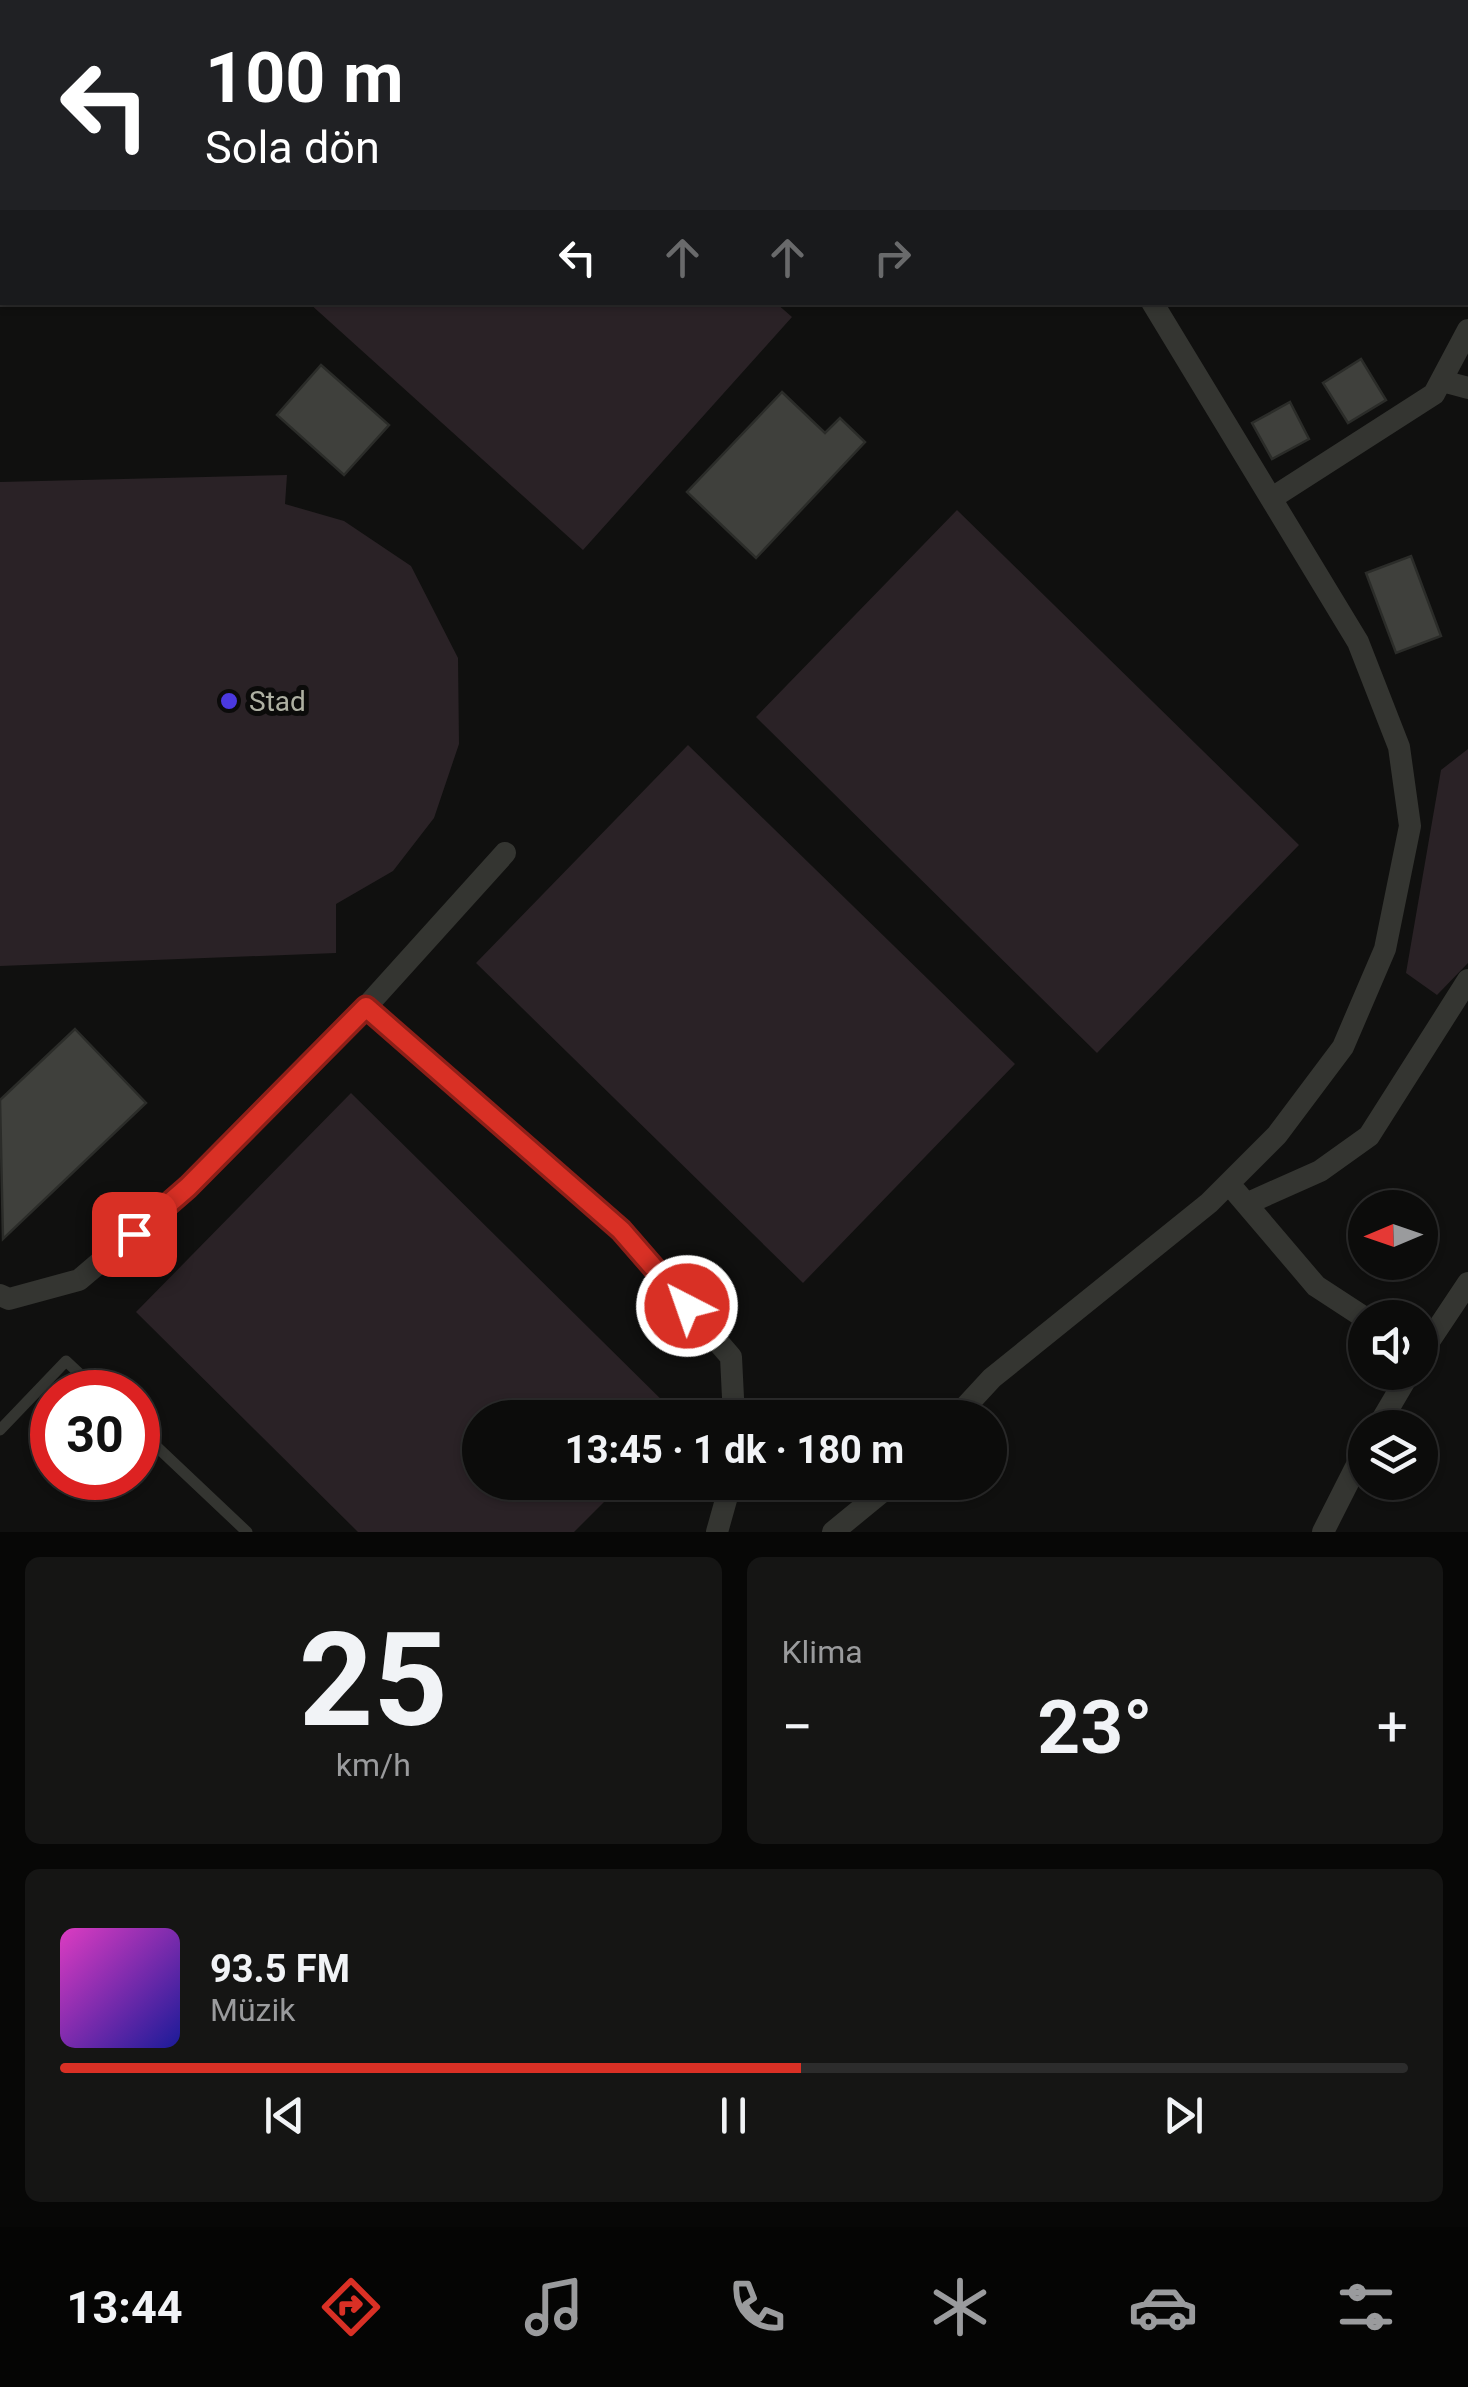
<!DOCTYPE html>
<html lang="tr">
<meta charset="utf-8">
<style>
:root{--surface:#0c0c0b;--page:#151514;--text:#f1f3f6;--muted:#9a9b9d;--line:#2c2c2c;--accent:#d93025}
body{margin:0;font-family:Roboto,sans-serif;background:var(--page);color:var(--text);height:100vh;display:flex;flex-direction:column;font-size:38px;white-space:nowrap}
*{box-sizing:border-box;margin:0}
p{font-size:32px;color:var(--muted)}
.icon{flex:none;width:55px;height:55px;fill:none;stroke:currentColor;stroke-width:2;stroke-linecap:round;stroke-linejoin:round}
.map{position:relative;height:1532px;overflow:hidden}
.sheet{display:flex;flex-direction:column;gap:25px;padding:25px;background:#070706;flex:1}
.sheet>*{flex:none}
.banner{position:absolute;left:0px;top:0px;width:1470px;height:305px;box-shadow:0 2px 8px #0004,0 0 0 2px var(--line);background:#202124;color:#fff;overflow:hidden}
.needle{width:65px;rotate:268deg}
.fabs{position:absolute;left:1348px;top:1190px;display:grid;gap:20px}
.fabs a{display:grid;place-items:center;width:90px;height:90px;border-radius:50%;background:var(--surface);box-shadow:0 2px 8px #0004,0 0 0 2px var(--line);font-size:50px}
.speed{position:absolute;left:30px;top:1370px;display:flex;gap:20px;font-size:50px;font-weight:700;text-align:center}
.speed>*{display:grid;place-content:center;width:130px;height:130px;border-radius:50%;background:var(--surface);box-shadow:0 2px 8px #0004,0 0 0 2px var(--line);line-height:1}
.speed .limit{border:15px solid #d22;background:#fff;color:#111}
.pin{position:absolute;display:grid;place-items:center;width:85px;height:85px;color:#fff;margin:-42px;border-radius:20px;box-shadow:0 5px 15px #0006}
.me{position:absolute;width:110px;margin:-55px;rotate:319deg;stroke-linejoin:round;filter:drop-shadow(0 0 8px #0008)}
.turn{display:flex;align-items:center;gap:35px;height:210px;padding:0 40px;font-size:45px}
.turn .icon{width:130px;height:130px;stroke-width:2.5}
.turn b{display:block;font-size:70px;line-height:85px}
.lanes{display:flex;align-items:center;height:95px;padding:0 40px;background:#0003;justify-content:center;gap:50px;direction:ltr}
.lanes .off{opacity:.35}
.big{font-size:75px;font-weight:700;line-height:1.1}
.sheet .widget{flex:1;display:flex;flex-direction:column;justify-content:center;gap:15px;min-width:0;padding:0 35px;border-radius:15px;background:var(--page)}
.sheet .dial{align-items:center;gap:0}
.dial b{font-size:130px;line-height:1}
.song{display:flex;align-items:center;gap:30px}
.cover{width:120px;height:120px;border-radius:15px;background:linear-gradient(135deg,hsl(310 70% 55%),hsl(240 70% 35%))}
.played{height:10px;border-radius:5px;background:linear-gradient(90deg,var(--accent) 55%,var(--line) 55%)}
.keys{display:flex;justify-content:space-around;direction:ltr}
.heat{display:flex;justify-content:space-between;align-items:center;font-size:55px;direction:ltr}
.sheet .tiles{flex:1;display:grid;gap:25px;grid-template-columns:1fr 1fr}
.widget:last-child{grid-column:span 2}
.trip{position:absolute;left:462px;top:1400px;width:545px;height:100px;border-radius:50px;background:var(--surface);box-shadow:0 2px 8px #0004,0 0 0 2px var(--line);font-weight:700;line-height:100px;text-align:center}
.tab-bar{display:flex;height:160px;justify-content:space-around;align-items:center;background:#050504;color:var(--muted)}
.tab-bar .icon{width:70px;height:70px}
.tab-bar .active{color:var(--accent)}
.tab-bar b{font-size:45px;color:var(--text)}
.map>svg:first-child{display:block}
.green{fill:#2a2226}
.building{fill:#3f403c;stroke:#2b2c29;stroke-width:2.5}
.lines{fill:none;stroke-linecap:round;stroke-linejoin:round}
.service{stroke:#343531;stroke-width:11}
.minor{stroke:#343531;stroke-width:22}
.route-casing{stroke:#8d1f18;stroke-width:25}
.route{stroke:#d93025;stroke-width:18}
.poi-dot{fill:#4b39df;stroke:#0b0b0a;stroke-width:4}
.labels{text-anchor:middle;stroke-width:10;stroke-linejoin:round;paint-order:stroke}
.poi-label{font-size:28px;fill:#aeb0a2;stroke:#0b0b0a;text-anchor:start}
</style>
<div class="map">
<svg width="1468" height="1532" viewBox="0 0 1468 1532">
<rect width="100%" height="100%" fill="#10100f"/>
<path class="green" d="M 776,303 L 792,317 L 583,550 L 309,303 Z
M 287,475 L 285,504 L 344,521 L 411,566 L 458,658 L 459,744 L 434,818 L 393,871 L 336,904 L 336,953 L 0,966 L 0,482 Z
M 957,510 L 1299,845 L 1097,1053 L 756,717 Z
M 688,745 L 1015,1064 L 803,1283 L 476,963 Z
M 1468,749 L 1468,963 L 1437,995 L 1406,973 L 1441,770 Z
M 351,1093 L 679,1417 L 480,1418 L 480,1482 L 623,1483 L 574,1532 L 358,1532 L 136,1312 Z"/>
<path class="building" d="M 1048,0 L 1115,0 L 1116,2 L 1049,2 Z
M 1361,359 L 1386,400 L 1348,423 L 1323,383 Z
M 321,365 L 389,425 L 344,475 L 277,415 Z
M 782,392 L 825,433 L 840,418 L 865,442 L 756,558 L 687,492 Z
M 1290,402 L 1309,439 L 1272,459 L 1252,423 Z
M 1411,556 L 1441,636 L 1396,653 L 1366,573 Z
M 75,1029 L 146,1103 L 3,1239 L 0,1100 Z"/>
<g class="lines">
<path class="service" d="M 138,1429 L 247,1532
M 0,1430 L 66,1361 L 99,1392"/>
<path class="minor" d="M 941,0 L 943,2
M 1442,381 L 1468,388
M 1272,498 L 1434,394 L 1468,330
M 366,1007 L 505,853
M 1236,1192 L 1316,1286 L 1365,1318
M 1246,1204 L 1320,1171 L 1369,1136 L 1468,980
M 0,1295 L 9,1299 L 79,1280 L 188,1187 L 366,1007 L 621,1230 L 731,1357 L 734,1418
M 1420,1355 L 1468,1283
M 955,1418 L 992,1378 L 1209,1203 L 1277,1135 L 1343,1047 L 1385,949 L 1410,826 L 1399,747 L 1358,642 L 1152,302
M 1377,1428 L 1410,1372
M 717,1532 L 731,1482
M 833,1532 L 894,1482
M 1323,1532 L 1365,1449"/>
</g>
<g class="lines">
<g class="route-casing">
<path id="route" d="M 134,1234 L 188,1187 L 366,1007 L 621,1230 L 687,1306"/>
</g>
<use href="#route" class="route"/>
</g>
<circle class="poi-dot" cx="229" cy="701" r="10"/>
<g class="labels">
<g class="poi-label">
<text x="249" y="711">Stad</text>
</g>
</g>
</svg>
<div class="fabs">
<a><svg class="needle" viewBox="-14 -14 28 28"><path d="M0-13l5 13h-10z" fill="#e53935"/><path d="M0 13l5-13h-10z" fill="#9a9b9d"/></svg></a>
<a><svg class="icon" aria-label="sound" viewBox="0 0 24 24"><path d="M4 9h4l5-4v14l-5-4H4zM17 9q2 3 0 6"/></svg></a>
<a><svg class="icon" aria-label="layers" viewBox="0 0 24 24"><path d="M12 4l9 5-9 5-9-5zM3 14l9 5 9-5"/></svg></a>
</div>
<div class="speed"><div class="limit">30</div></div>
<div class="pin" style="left:134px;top:1234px;background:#d93025"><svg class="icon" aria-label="arrive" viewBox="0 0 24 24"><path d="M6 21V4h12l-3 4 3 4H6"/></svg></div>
<svg class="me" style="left:687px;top:1306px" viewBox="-20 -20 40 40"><circle r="17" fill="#d93025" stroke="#fff" stroke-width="3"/><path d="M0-11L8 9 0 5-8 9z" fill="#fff"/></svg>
<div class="trip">13:45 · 1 dk · 180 m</div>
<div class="banner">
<div class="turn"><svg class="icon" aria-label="left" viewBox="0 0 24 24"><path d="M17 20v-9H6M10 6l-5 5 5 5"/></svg><div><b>100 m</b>Sola dön</div></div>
<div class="lanes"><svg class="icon" aria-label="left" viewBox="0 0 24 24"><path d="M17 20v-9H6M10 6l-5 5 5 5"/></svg><svg class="icon off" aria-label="ahead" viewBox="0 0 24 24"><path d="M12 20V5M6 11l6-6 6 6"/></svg><svg class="icon off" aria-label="ahead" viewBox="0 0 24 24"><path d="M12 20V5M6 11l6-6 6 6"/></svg><svg class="icon off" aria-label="right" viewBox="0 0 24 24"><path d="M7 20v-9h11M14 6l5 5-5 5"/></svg></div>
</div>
</div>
<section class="sheet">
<div class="tiles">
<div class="widget dial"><b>25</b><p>km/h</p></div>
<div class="widget"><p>Klima</p>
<div class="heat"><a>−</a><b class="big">23°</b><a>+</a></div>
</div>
<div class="widget">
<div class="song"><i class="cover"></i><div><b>93.5 FM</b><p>Müzik</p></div></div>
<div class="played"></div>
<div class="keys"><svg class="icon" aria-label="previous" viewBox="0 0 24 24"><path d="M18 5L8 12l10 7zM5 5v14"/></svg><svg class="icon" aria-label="pause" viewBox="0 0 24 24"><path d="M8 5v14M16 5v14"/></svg><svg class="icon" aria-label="next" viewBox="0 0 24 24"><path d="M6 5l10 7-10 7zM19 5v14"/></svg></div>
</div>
</div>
</section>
<nav class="tab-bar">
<b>13:44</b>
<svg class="icon active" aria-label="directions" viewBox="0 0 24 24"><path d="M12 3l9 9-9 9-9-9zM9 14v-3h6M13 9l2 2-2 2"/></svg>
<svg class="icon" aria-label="music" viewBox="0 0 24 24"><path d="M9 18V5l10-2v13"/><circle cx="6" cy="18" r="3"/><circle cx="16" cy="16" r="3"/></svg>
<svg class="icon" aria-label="phone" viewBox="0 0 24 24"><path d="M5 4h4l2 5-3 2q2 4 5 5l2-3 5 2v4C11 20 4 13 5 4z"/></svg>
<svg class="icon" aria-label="climate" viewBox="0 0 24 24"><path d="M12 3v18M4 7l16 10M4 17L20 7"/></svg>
<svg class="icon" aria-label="car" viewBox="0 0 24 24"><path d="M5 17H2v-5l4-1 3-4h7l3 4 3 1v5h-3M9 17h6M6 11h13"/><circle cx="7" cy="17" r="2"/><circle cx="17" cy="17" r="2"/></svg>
<svg class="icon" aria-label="filters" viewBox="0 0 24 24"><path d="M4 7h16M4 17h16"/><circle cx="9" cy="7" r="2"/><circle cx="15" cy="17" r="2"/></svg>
</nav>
